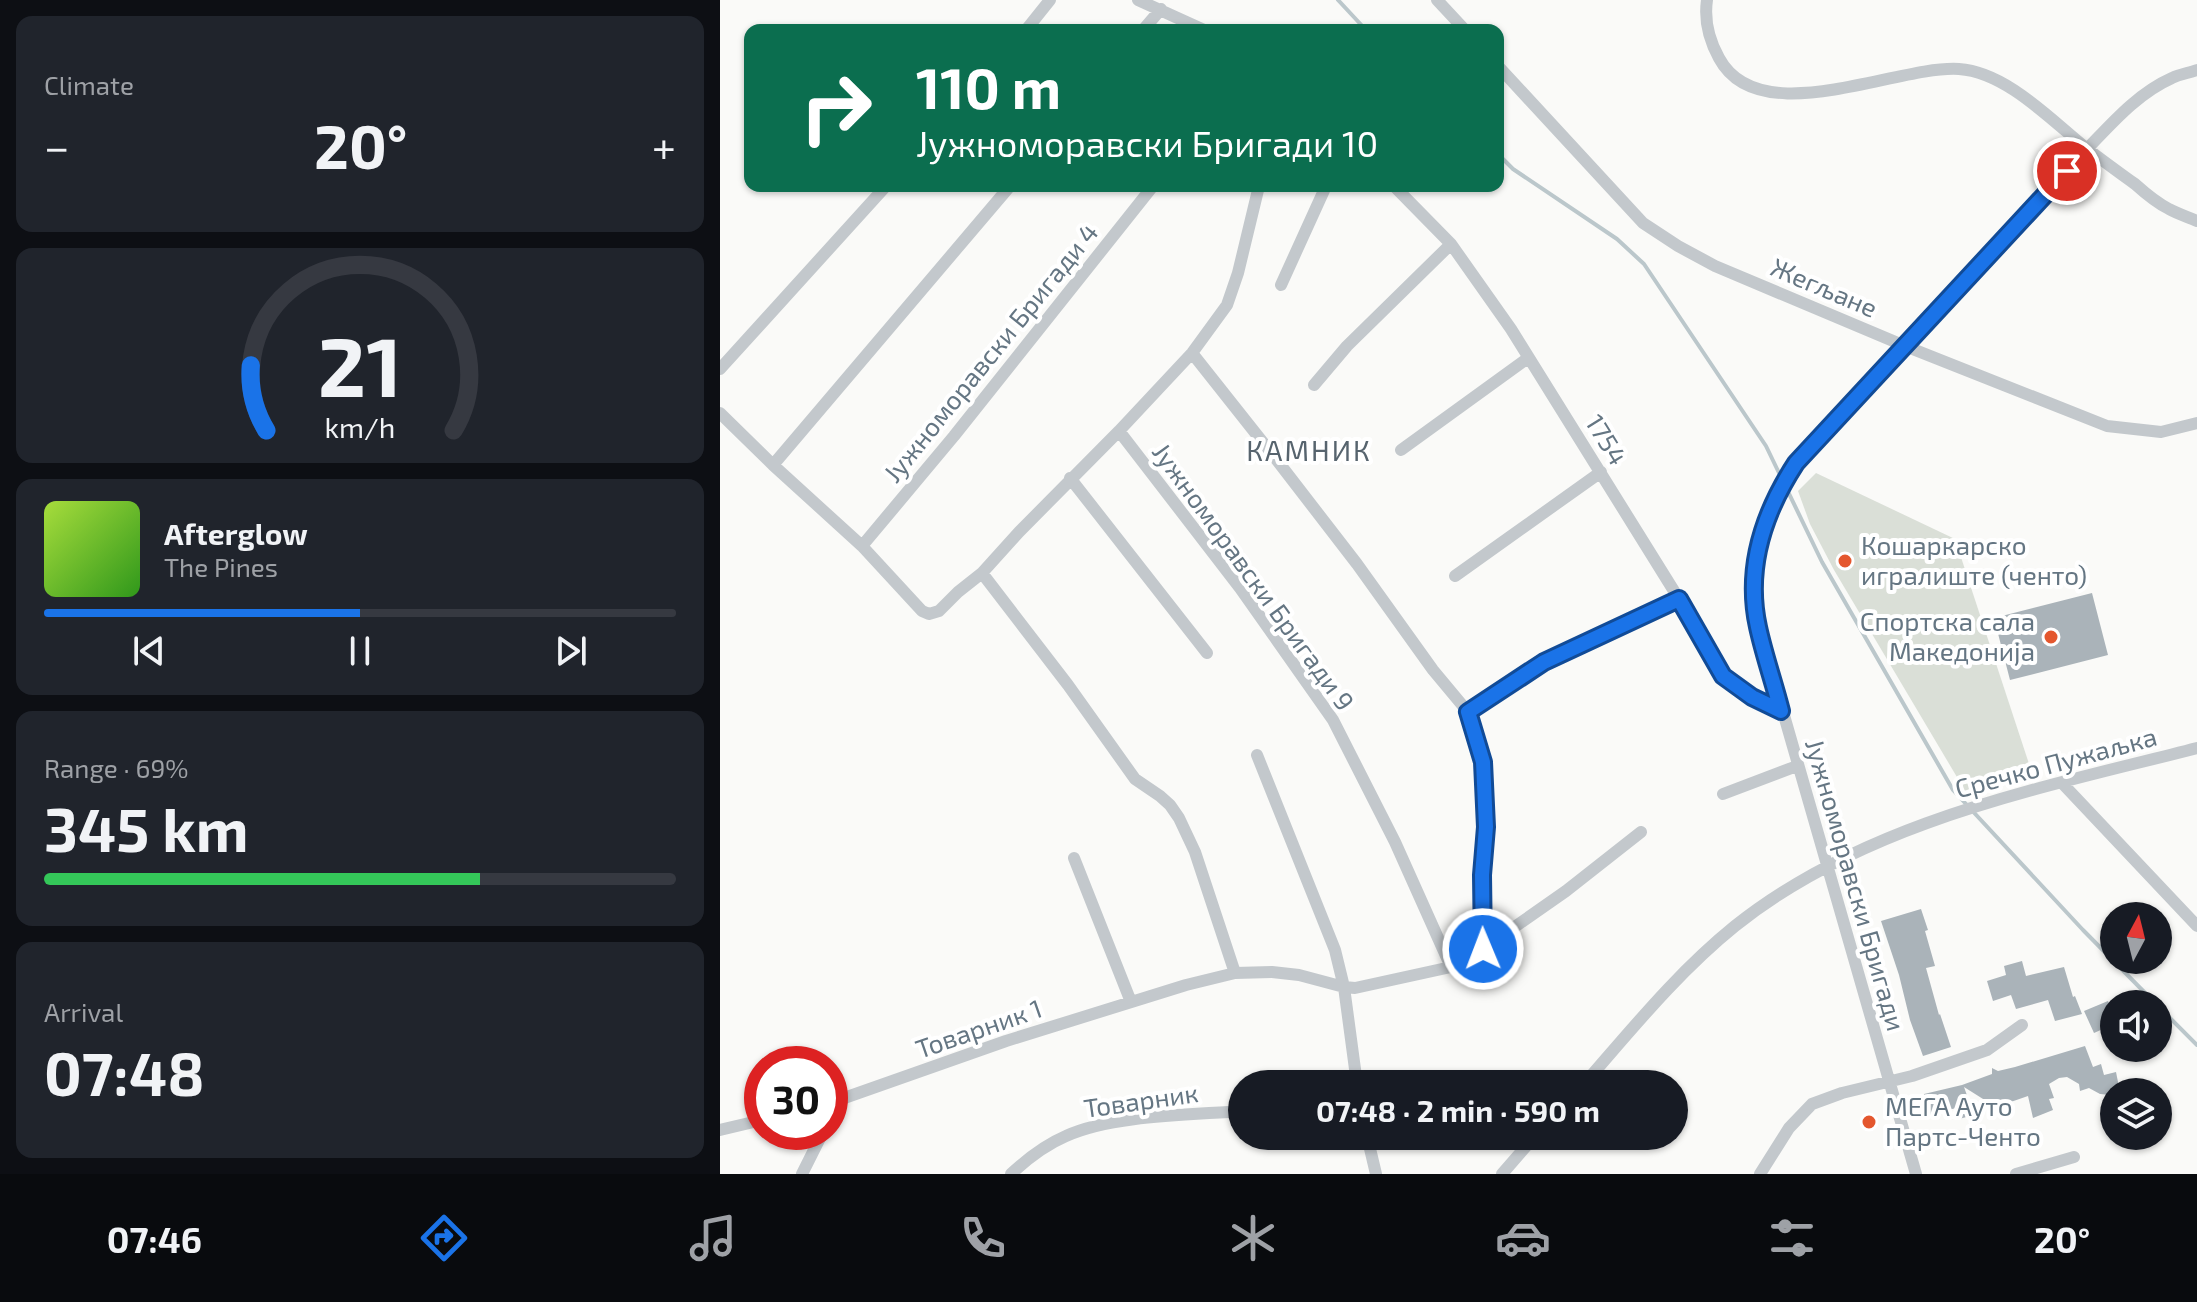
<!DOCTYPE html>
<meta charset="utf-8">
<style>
:root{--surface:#171b24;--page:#20242c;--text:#f1f3f6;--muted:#9ea1a6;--line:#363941;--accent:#1a73e8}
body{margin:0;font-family:"Exo 2",sans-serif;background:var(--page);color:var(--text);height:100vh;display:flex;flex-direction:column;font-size:30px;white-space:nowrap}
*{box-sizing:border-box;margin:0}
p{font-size:26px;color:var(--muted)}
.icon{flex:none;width:44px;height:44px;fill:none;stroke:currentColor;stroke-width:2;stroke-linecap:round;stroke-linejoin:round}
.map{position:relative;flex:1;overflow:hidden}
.details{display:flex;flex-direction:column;gap:16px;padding:16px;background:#0d0f14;width:720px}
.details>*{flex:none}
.guide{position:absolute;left:24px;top:24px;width:760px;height:168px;border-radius:16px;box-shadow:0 2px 6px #0004;background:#0b6e4f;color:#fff;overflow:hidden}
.needle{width:52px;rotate:7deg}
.buttons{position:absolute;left:1380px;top:902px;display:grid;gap:16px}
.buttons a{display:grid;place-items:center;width:72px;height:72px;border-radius:50%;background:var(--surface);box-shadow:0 2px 6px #0004;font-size:40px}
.speed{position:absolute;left:24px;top:1046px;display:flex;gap:16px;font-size:40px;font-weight:700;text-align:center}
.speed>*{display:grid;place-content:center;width:104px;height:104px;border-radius:50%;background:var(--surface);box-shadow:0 2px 6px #0004;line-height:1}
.speed .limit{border:12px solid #d22;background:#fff;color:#111}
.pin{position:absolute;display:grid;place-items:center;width:68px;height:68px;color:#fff;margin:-34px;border:4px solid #fff;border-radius:50%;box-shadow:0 2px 8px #0007}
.me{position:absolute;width:88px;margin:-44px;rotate:359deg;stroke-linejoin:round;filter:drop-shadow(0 0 6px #0008)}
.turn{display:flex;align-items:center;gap:28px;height:168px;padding:0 40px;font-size:36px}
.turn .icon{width:104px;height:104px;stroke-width:2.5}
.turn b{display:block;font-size:56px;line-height:68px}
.big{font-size:60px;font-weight:700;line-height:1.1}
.details .widget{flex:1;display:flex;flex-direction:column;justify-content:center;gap:12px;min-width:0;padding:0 28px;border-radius:16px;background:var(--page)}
.details .dial{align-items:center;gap:0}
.dial svg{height:208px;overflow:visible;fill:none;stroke:var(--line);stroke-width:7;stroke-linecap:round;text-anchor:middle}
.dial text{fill:var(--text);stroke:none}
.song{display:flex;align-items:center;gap:24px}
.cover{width:96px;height:96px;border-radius:12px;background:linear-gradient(135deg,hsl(80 70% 55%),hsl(110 70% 35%))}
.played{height:8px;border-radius:4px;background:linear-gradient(90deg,var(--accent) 50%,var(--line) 50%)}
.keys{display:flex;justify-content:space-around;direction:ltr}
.heat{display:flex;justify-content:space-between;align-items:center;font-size:44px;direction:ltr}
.charge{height:12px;border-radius:6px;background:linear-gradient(90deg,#34c759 69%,var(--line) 0)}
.trip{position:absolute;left:508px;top:1070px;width:460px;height:80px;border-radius:40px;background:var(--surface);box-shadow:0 2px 6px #0004;font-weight:700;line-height:80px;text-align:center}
.dock{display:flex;height:128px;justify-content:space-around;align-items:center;background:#090b0e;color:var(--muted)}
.dock .icon{width:56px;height:56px}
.dock .current{color:var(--accent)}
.dock b{font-size:36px;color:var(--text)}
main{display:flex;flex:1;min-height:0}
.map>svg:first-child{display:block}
.green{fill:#dadfd7}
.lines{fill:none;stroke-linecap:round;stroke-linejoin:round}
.stream{stroke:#bbc7cb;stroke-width:4}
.building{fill:#aab3b9}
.street{stroke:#c3c8cc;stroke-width:12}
.route-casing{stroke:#114b97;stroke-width:20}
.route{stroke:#1a73e8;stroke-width:14}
.poi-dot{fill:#e4572e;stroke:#fff;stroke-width:3}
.labels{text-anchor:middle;stroke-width:8;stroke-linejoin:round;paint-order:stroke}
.street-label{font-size:26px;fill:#657683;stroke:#fff}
.poi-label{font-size:26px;fill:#657683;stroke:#fff;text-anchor:start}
.neighbourhood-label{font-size:28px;letter-spacing:2px;fill:#57646e;stroke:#fff}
</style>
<main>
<section class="details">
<div class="widget"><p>Climate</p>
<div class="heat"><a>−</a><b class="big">20°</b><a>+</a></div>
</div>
<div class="widget dial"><svg viewBox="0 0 100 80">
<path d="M14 69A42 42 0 1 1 86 69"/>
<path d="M14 69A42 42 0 0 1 8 44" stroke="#1a73e8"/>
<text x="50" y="56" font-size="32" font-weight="700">21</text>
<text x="50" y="72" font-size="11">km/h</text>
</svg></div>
<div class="widget">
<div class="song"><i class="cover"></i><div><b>Afterglow</b><p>The Pines</p></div></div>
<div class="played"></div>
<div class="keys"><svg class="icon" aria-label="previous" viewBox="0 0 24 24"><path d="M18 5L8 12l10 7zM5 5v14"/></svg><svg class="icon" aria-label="pause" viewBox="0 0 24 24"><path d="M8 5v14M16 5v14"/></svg><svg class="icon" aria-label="next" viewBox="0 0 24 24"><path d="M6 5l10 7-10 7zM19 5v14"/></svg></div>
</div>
<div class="widget"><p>Range · 69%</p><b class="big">345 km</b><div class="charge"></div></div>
<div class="widget"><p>Arrival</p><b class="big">07:48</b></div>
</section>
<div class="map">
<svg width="1477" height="1174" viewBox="0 0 1477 1174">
<rect width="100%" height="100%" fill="#fafaf8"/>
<path class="green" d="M 1096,473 L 1235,539 L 1314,779 L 1247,794 L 1114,570 L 1090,524 L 1078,491 Z"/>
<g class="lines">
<path class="stream" d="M 618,0 L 646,30
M 778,154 L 793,169 L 897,239 L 924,264 L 1046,446 L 1102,562 L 1233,790 L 1363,930 L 1436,1004
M 1438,1006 L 1477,1045"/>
</g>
<path class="building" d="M 1372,593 L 1388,655 L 1290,680 L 1274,618 Z
M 1201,909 L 1208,930 L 1205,931 L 1215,966 L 1206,968 L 1219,1015 L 1220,1014 L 1231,1047 L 1203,1056 L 1190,1020 L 1179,975 L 1161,921 Z
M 1302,961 L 1306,976 L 1344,967 L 1353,997 L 1355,996 L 1362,1014 L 1335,1021 L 1328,1000 L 1296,1009 L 1291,995 L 1273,1001 L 1267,981 L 1286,975 L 1284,966 Z
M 1388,1001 L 1394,1014 L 1394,1024 L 1374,1033 L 1364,1011 Z
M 1365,1046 L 1373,1067 L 1381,1064 L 1384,1075 L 1396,1072 L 1400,1092 L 1394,1092 L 1391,1095 L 1380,1094 L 1369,1088 L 1360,1091 L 1359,1084 L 1347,1077 L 1339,1078 L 1329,1084 L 1334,1098 L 1329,1099 L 1333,1110 L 1313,1118 L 1308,1096 L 1282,1105 L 1271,1104 L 1244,1087 L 1254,1115 L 1239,1119 L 1236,1108 L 1210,1115 L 1204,1094 L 1242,1085 L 1272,1074 L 1272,1068 L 1278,1071 L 1295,1067 Z"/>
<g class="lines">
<path class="street" d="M 418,0 L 484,30
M 717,0 L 745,30
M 987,0 C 984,21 989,40 999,58 C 1039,133 1176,65 1239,69 C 1286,72 1331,120 1366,148 C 1382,160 1398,172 1415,184 C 1425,193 1437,203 1449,209 C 1458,214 1468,217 1477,221
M 306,30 L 330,0
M 423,30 L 441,9
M 778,66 L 923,223 L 958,246 L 995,266 L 1185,346 L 1387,426 L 1441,432 L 1477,423
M 674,186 L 731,244 L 791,329 L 959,599 L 1003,676 L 1032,697 L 1061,711
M 561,285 L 606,186
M 472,353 L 556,459 L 637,564 L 713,670 L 748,712 L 763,762 L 766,827 L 762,875 L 763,949
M 0,369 L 166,186
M 594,385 L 627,346 L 731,244
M 0,413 L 53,465 L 142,546 L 202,611 L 209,614 L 219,611 L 238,592 L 262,573 L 299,532 L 399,431 L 472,353 L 507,305 L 518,273 L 539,186
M 399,431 L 520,588 L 613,720 L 675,842 L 731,967
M 681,450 L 808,358
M 53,465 L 290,186
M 350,478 L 487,653
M 142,546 L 234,436 L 433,186
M 262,573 L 348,685 L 415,779 L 440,796 L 450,805 L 459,818 L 475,852 L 515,973
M 735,576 L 881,472
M 748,712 L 824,662 L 959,599
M 537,755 L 615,950 L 624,987 L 637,1084
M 1342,783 L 1477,926
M 1003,794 L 1077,766
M 354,858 L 411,1002
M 864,1084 C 912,1029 958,972 1015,926 C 1147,821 1318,789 1477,748
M 110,1103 L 286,1041 L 466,985 L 515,973 L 552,972 L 579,975 L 624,987 L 635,988 L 731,967 L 751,959 L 763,949 L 846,891 L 921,832
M 110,1120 L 122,1100
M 0,1130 L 42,1120
M 647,1136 L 656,1174
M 82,1174 L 103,1132
M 291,1174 C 307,1159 325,1145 346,1136 C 392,1115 471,1115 522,1111
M 782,1174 L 815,1136
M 1040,1174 L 1069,1128 L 1092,1104 L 1122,1093 L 1192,1076 L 1267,1050 L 1302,1025
M 1196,1174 L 1038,625 C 1036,613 1034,600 1033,587 C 1033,542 1053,500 1076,463 L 1367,149 C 1392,123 1418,93 1452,78 C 1460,74 1469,73 1477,70
M 1296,1174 L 1354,1157"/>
</g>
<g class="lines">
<g class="route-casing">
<path id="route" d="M 763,949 L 762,875 L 766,827 L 763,762 L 748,712 L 824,662 L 959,599 L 1003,676 L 1032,697 L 1061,711 C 1054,683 1044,655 1038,627 C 1025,568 1044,512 1076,463 L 1347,171"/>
</g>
<use href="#route" class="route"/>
</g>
<g class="poi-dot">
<circle cx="1125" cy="561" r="8"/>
<circle cx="1331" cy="637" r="8"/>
<circle cx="1149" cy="1122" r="8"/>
</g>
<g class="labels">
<g class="street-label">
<text transform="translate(1104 288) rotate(23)" y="9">Жегљане</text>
<text transform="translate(271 353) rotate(-51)" y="9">Јужноморавски Бригади 4</text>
<text transform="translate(886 440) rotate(58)" y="9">1754</text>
<text transform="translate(533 577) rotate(54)" y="9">Јужноморавски Бригади 9</text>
<text transform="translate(1336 763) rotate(-15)" y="9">Сречко Пужаљка</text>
<text transform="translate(1135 885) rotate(74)" y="9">Јужноморавски Бригади</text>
<text transform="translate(259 1029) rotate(-19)" y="9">Товарник 1</text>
<text transform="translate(421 1101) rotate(-8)" y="9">Товарник</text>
</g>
<g class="poi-label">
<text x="1141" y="555">Кошаркарско<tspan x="1141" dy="30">игралиште (ченто)</tspan></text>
<text x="1315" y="631" text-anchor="end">Спортска сала<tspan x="1315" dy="30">Македонија</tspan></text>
<text x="1165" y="1116">МЕГА Ауто<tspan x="1165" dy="30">Партс-Ченто</tspan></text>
</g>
<g class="neighbourhood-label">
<text x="589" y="461">КАМНИК</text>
</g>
</g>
</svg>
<div class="buttons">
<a><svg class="needle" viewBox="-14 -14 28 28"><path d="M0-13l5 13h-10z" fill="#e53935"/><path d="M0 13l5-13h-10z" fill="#9ea1a6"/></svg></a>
<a><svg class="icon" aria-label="sound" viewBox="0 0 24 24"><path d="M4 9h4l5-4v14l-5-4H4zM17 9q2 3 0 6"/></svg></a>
<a><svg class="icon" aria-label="layers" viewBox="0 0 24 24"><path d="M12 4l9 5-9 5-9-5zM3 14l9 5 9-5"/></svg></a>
</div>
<div class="speed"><div class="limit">30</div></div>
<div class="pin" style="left:1347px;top:171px;background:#d93025"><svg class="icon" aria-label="arrive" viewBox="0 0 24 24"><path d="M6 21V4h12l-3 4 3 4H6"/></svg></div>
<svg class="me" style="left:763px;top:949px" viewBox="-20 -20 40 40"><circle r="17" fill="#1a73e8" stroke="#fff" stroke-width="3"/><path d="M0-11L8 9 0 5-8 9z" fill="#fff"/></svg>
<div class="trip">07:48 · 2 min · 590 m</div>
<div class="guide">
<div class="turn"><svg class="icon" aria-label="right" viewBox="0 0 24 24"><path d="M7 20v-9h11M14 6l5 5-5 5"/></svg><div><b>110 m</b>Јужноморавски Бригади 10</div></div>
</div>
</div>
</main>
<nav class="dock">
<b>07:46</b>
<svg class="icon current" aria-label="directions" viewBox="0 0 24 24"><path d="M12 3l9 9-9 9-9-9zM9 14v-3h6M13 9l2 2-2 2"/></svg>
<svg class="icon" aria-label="music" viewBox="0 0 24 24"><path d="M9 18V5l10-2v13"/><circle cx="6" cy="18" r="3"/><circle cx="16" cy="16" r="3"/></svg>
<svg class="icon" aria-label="phone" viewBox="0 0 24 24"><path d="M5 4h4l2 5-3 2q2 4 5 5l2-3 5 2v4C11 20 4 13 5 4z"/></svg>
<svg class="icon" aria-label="climate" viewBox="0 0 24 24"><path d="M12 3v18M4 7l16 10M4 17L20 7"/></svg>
<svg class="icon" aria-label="car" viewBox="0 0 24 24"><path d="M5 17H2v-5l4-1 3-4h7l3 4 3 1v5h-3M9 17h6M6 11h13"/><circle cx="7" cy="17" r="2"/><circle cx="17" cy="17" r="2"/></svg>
<svg class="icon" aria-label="filters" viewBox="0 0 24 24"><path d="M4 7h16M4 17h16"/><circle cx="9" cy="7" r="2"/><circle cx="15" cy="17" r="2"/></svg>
<b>20°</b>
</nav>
